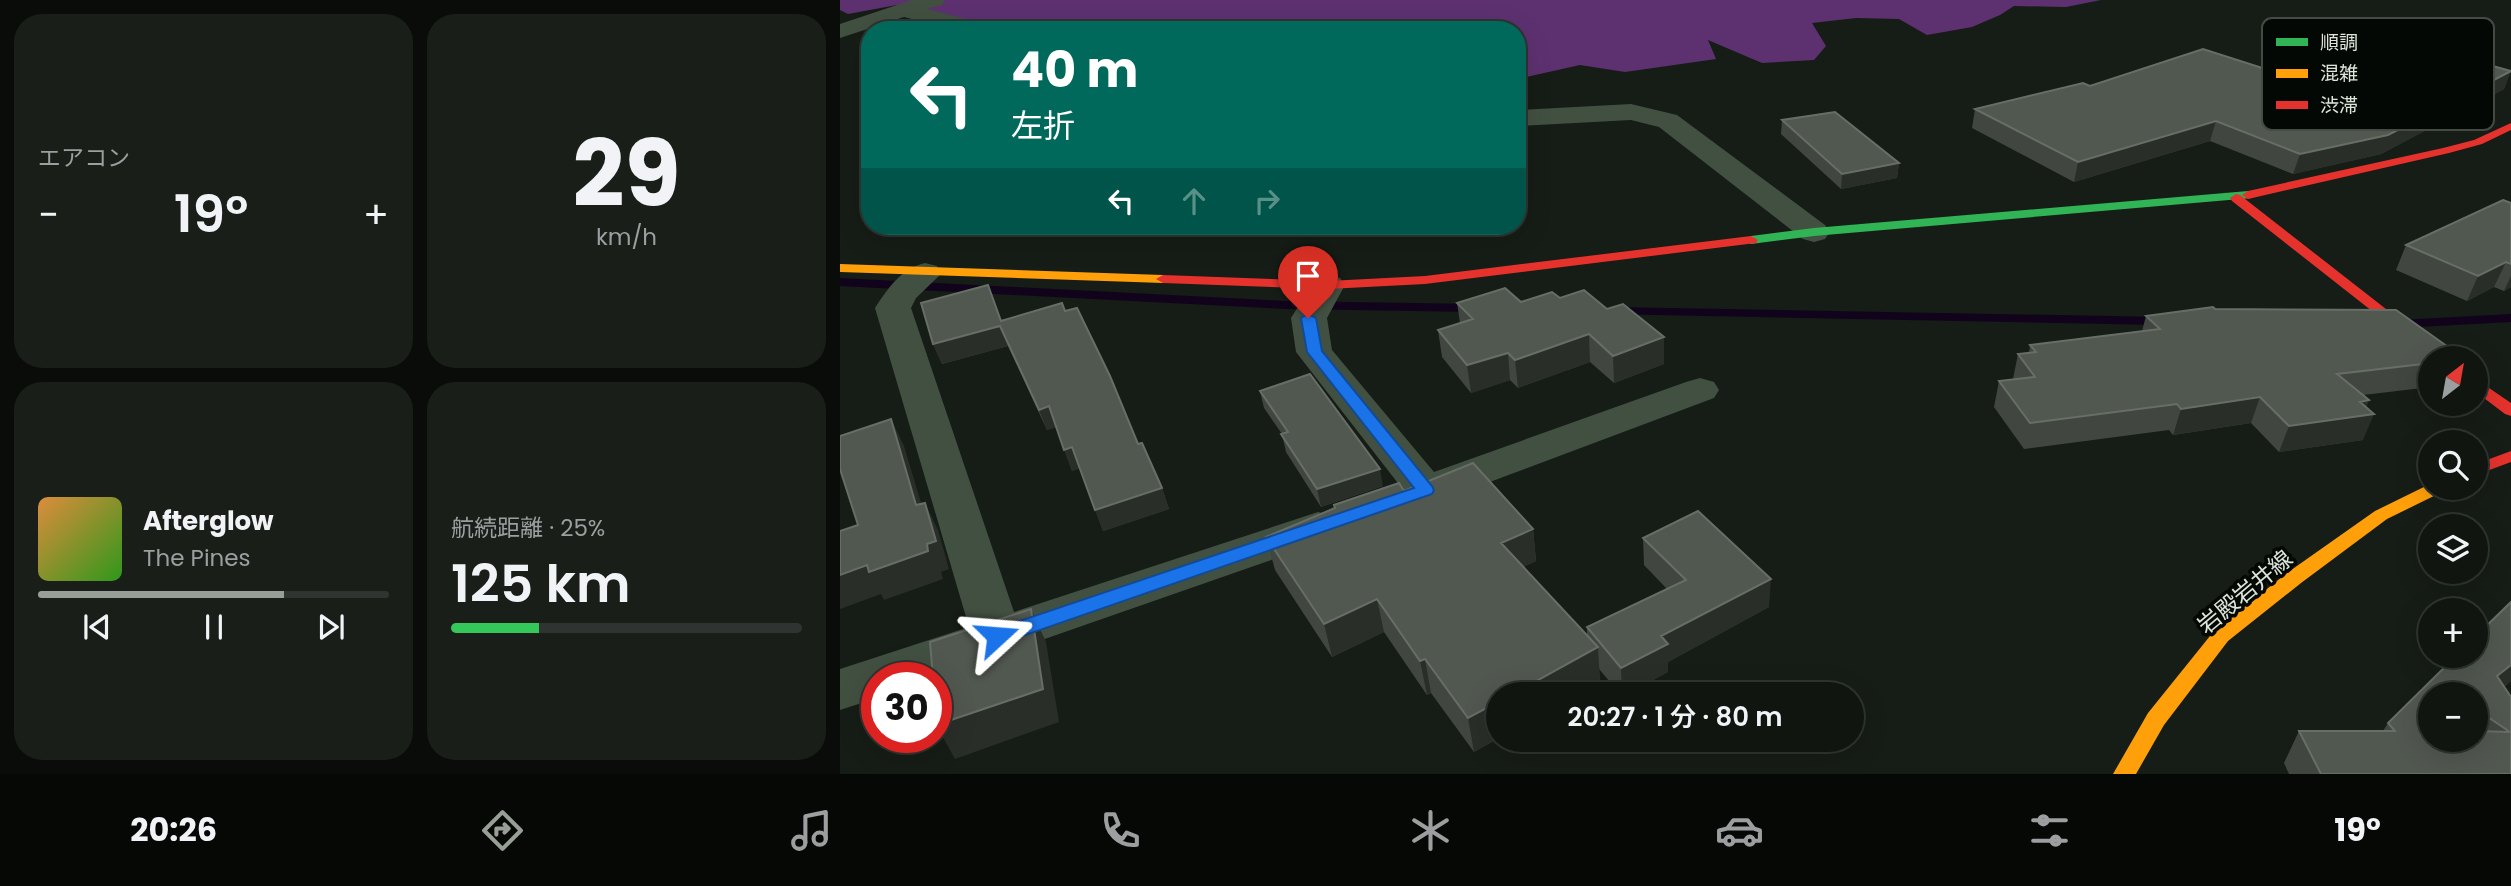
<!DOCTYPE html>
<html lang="ja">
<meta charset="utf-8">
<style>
:root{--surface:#101510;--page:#191e19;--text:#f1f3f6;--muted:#9c9f9f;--line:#303430;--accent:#979f96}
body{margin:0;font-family:Poppins,"Noto Sans JP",sans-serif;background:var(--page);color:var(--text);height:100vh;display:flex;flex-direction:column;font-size:26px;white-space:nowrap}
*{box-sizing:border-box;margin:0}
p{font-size:23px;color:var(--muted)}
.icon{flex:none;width:38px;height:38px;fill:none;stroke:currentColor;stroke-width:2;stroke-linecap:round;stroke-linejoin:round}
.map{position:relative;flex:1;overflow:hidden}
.side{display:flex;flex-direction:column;gap:14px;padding:14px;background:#090c09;width:840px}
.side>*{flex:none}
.guide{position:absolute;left:21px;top:21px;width:665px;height:214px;border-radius:28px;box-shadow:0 7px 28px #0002,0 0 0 2px var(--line);background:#00695c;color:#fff;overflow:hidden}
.needle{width:46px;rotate:31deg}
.buttons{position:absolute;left:1578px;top:346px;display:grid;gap:14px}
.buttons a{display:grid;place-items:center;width:70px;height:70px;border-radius:50%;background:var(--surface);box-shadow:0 7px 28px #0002,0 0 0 2px var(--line);font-size:35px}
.speed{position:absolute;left:21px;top:662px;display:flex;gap:14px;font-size:35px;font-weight:700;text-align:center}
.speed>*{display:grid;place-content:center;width:91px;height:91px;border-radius:50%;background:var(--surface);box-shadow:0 7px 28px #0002,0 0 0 2px var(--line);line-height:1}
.speed .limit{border:10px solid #d22;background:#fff;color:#111}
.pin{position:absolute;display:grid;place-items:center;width:60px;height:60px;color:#fff;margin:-72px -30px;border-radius:50% 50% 50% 0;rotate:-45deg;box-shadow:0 0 7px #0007}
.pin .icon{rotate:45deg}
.me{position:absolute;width:77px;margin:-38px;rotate:71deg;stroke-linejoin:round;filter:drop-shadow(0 0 5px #0008)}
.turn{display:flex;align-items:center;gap:24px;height:147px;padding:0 35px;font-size:32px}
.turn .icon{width:91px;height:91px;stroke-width:2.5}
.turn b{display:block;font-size:49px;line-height:60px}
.lanes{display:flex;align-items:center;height:66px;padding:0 35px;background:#0003;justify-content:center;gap:35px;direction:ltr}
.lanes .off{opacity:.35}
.big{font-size:52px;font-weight:600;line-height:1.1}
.side .card{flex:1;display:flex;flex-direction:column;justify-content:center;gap:10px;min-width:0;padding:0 24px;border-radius:28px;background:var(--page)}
.side .dial{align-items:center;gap:0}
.dial b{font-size:91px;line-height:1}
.song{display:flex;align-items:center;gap:21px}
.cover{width:84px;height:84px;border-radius:10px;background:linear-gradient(135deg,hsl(30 70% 55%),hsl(110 70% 35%))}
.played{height:7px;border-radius:4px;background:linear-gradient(90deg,var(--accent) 70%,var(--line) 70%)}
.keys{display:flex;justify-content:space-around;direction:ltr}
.heat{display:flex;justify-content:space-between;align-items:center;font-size:38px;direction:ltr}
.charge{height:10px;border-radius:5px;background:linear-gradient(90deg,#34c759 25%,var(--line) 0)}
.side .tiles{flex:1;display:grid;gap:14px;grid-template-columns:repeat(2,1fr)}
.trip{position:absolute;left:646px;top:682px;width:378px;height:70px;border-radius:35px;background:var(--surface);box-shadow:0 7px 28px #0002,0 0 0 2px var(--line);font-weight:600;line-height:70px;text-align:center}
.dock{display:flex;height:112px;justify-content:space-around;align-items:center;background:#060806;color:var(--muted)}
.dock .icon{width:49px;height:49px}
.dock .current{color:var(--accent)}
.dock b{font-size:32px;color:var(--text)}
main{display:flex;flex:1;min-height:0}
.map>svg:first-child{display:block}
.forest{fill:#5d3170}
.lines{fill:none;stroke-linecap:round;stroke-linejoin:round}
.stream{fill:#11031b;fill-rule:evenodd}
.street{fill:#425041;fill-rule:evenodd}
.fast{fill:#30b455;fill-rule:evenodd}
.slow{fill:#ff9f0a;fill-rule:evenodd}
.jam{fill:#e5322d;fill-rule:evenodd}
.wall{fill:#414740;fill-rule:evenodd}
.shaded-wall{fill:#292f28}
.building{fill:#515850;stroke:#676e66;stroke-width:2;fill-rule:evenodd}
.route{fill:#1a73e8;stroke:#114b97;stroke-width:2}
.labels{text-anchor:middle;stroke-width:7;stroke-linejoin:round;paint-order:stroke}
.near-street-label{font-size:23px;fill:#dce5db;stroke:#040804}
.key{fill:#040804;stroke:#454a44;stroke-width:2}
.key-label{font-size:19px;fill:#dce5db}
</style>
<main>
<section class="side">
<div class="tiles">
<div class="card"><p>エアコン</p>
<div class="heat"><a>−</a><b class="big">19°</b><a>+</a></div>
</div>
<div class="card dial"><b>29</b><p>km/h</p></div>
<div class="card">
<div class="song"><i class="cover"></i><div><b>Afterglow</b><p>The Pines</p></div></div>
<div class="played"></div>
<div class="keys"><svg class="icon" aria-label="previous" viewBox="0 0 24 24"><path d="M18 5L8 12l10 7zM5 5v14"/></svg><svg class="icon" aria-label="pause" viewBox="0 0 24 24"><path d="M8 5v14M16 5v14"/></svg><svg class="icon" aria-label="next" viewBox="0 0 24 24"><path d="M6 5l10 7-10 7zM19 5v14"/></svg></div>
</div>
<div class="card"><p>航続距離 · 25%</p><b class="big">125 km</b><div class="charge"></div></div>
</div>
</section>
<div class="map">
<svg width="1671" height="774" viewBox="0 0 1671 774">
<rect width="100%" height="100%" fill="#161c16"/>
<path class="forest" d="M 0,0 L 1284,0 L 1261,0 L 1226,7 L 1174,6 L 1160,15 L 1132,27 L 1087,35 L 1059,19 L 1016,18 L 972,23 L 986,46 L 974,60 L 922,63 L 868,40 L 876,59 L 785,72 L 740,65 L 677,79 L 677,30 L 160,30 L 57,5 L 8,14 L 0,10 Z"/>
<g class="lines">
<path class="stream" d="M 0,278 L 446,301 L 637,304 L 644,308 L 637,312 L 446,309 L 0,286 Z
M 772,307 L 1323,317 L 1330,321 L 1323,325 L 767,314 L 765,311 L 767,308 Z
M 1671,314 L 1671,322 L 1559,328 L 1552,324 L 1559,320 Z"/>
<path class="street" d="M 72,0 L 105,0 L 102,5 L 87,9 L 149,25 L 152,30 L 113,30 L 64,17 L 0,38 L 0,24 Z
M 791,104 L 837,115 L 985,225 L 990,232 L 985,239 L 974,242 L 963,239 L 819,127 L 791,120 L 677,126 L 677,110 Z
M 85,263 L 97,266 L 102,273 L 76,298 L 71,308 L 174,612 L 478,512 L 494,516 L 500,527 L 494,538 L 96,677 L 37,677 L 37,698 L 0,710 L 0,669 L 129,627 L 35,308 C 48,288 61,269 85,263 Z
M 488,275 L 500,278 L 505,285 L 487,318 L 492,350 L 594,472 L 846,382 L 860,378 L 874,382 L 879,390 L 874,398 L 607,498 L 586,504 L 571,500 L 456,352 L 451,318 L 476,278 Z"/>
<path class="fast" d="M 1408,191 L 1414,195 L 1412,198 L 974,236 L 911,244 L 904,240 L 911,236 L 974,228 Z"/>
<path class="slow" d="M 0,264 L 323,275 L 330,279 L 323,283 L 0,272 Z
M 1590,484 L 1591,488 L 1605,488 L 1602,492 L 1547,519 L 1461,583 L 1388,641 L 1324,725 L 1296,774 L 1273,774 L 1308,713 L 1374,631 L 1447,573 L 1535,511 Z"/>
<path class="jam" d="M 1671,123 L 1671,130 L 1642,144 L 1609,153 L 1408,199 L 1402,195 L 1408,191 L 1603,148 L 1634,140 Z
M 1396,194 L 1400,195 L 1610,359 L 1593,359 L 1392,201 L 1390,198 Z
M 911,236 L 918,240 L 916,243 L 585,284 L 488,289 L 323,283 L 316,279 L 323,275 L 488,281 L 585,276 Z
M 1636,379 L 1671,403 L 1671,416 L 1665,414 L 1636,392 Z
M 1671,451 L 1671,462 L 1636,475 L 1636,464 Z"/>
</g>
<path class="wall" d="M 1671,70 L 1664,89 L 1541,154 L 1453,174 L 1370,141 L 1234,182 L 1132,128 L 1135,109 L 1250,86 L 1441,74 Z
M 942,120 L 1059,163 L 1057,178 L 1001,189 L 941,134 Z
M 1671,203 L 1671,287 L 1664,291 L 1654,287 L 1627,301 L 1556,270 L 1566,245 Z
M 720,298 L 824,364 L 774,383 L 750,362 L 678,388 L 670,380 L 631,393 L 602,357 L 598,330 L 620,323 L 617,303 L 681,302 Z
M 1375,309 L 1591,359 L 1591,387 L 1523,395 L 1529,400 L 1526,407 L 1523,440 L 1439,452 L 1411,423 L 1333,435 L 1329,430 L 1184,449 L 1154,407 L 1159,381 L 1173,379 L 1178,354 L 1189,353 L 1190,345 L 1302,331 L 1306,316 Z
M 225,311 L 322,488 L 329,509 L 263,531 L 240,468 L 232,471 L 216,427 L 207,430 L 168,346 L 102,364 L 93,344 L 161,320 Z
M 420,391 L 543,486 L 481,507 L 446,452 L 442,434 L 424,408 Z
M 564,491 L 693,529 L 696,561 L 683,567 L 747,636 L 747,627 L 827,589 L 804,565 L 803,538 L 929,607 L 828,662 L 828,672 L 785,695 L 781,695 L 759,669 L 760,681 L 634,752 L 591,693 L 587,695 L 544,632 L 492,657 L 435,570 L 426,537 L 494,508 L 494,505 Z
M 1671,602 L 1671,681 L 1664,687 L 1671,697 L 1671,774 L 1449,774 L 1444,763 L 1459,731 L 1543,731 L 1548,723 ZM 1591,695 L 1636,695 L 1636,740 L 1591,740 Z"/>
<path class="shaded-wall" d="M 1671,71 L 1664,89 L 1541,154 L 1453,174 L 1460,154 Z
M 1376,121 L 1370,141 L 1234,182 L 1238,162 Z
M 1059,163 L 1057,178 L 1001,189 L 1002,174 Z
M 1666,262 L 1654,287 L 1627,301 L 1638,276 Z
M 1671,276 L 1671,287 L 1664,291 Z
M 160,326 L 168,346 L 102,364 L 93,344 Z
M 749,334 L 750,362 L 678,388 L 675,360 Z
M 824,337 L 824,364 L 774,383 L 773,356 Z
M 668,353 L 670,380 L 631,393 L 627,365 Z
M 1420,397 L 1411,423 L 1333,435 L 1341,409 Z
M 1529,400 L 1523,415 L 1534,414 L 1523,440 L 1439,452 L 1449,426 L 1520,402 Z
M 209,406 L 217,427 L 207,430 L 199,410 Z
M 51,419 L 64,446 L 90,533 L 76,505 Z
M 232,447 L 240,468 L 232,471 L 224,450 Z
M 540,469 L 543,486 L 481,507 L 477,489 Z
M 322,488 L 329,509 L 263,531 L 255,510 Z
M 85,503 L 98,530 L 109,569 L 101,572 L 103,579 L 44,600 L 41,594 L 0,609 L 0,575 L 87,544 Z
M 693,529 L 696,561 L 665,576 L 661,543 Z
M 931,579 L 929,607 L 828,662 L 828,672 L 785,695 L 782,695 L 781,668 L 821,636 Z
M 537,599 L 544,632 L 492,657 L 484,624 Z
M 191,609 L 206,642 L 219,722 L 115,759 L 96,725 Z
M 758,647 L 760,681 L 735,695 L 671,695 Z
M 585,659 L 591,693 L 587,695 L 580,661 Z
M 1671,665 L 1671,681 L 1637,709 L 1657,676 Z
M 658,702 L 658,738 L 634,752 L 628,718 Z"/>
<path class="building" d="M 1548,37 L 1671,71 L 1548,135 L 1460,154 L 1376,121 L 1238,162 L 1135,109 L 1243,83 L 1250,86 L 1363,49 L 1441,74 Z
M 995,112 L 1059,163 L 1002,174 L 942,120 Z
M 1663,200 L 1671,203 L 1671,264 L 1666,262 L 1638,276 L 1566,245 Z
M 148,285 L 161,321 L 222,303 L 225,311 L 237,308 L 270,376 L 298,444 L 302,443 L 322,488 L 255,510 L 232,447 L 224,450 L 209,406 L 199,410 L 160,326 L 93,344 L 81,303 Z
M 665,288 L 681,302 L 712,292 L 720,298 L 744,290 L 767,309 L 783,304 L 824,337 L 773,356 L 749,334 L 675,360 L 668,353 L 627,365 L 598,330 L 633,319 L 617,303 Z
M 1373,307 L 1375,309 L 1556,310 L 1625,359 L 1591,359 L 1591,363 L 1497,374 L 1529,400 L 1520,402 L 1534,414 L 1449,426 L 1420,397 L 1341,409 L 1337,404 L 1190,423 L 1159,381 L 1195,377 L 1178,354 L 1196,352 L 1190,345 L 1320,329 L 1306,316 Z
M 470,374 L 540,469 L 477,489 L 441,434 L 448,432 L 420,391 Z
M 51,419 L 76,505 L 85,503 L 96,541 L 87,544 L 88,551 L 29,572 L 27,565 L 0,575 L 0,531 L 18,525 L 0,469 L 0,436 Z
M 633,463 L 693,529 L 661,543 L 758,647 L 671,695 L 658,695 L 658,702 L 628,718 L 585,659 L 580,661 L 537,599 L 484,624 L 426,537 L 495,508 L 494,505 L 559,483 L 564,491 Z
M 858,511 L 931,579 L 821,636 L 828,644 L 781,668 L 747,627 L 846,580 L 803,538 Z
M 1671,602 L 1671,665 L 1657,676 L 1671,697 L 1671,774 L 1481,774 L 1459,731 L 1555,731 L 1548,723 L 1616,656 L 1636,656 L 1636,636 ZM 1591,695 L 1636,695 L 1636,709 L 1670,732 L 1636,731 L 1636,740 L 1591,740 L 1591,731 L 1588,731 L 1591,729 Z
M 191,609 L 203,689 L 96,725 L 96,677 L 93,677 L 90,642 Z"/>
<path class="route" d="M 468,314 L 476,318 L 482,351 L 592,486 L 594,490 L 592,494 L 165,642 L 157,644 L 150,642 L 147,636 L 150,631 L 574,488 L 467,352 L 461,318 Z"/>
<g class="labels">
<g class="near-street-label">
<text transform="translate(1405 592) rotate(-40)" y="8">岩殿岩井線</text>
</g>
</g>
<rect x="1422" y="18" width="232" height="112" rx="10" class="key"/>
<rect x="1436" y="38" width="32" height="8" fill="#30b455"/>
<rect x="1436" y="69" width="32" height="9" fill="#ff9f0a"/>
<rect x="1436" y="101" width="32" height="8" fill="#e5322d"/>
<g class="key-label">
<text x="1480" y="49">順調</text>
<text x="1480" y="80">混雑</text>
<text x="1480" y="112">渋滞</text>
</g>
</svg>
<div class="buttons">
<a><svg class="needle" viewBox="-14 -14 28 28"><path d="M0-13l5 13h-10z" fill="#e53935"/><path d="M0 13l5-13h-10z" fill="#9c9f9f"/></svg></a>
<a><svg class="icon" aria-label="search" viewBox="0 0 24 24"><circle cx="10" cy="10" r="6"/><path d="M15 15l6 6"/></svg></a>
<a><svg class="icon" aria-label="layers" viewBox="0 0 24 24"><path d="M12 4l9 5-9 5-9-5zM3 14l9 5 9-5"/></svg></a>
<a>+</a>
<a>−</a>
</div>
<div class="speed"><div class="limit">30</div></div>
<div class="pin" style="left:468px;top:318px;background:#d93025"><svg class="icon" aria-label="arrive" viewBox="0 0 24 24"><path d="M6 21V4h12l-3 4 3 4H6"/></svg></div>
<svg class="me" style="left:157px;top:636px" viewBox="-20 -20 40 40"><path d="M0-17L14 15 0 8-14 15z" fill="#1a73e8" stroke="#fff" stroke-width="4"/></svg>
<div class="trip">20:27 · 1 分 · 80 m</div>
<div class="guide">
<div class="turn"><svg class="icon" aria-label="left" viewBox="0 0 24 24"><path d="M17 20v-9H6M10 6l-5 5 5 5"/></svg><div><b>40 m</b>左折</div></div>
<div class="lanes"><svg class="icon" aria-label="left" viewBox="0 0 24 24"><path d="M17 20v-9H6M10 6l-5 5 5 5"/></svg><svg class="icon off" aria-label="ahead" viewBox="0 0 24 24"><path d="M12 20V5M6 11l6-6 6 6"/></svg><svg class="icon off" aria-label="right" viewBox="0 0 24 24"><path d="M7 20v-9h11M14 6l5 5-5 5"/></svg></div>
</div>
</div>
</main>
<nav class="dock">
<b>20:26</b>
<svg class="icon current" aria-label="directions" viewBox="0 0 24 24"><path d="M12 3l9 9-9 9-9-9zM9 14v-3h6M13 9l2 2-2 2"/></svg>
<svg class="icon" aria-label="music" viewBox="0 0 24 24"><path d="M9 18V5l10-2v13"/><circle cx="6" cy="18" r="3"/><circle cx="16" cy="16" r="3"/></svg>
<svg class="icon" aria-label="phone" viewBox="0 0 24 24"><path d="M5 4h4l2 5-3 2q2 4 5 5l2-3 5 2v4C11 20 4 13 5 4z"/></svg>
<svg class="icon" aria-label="climate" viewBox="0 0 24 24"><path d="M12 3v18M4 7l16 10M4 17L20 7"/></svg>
<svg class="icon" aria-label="car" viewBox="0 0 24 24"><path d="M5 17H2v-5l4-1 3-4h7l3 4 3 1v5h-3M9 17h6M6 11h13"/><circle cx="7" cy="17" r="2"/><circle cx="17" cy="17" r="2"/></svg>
<svg class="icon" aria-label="filters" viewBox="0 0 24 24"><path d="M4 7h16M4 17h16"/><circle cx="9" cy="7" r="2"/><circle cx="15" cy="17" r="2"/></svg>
<b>19°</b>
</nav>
